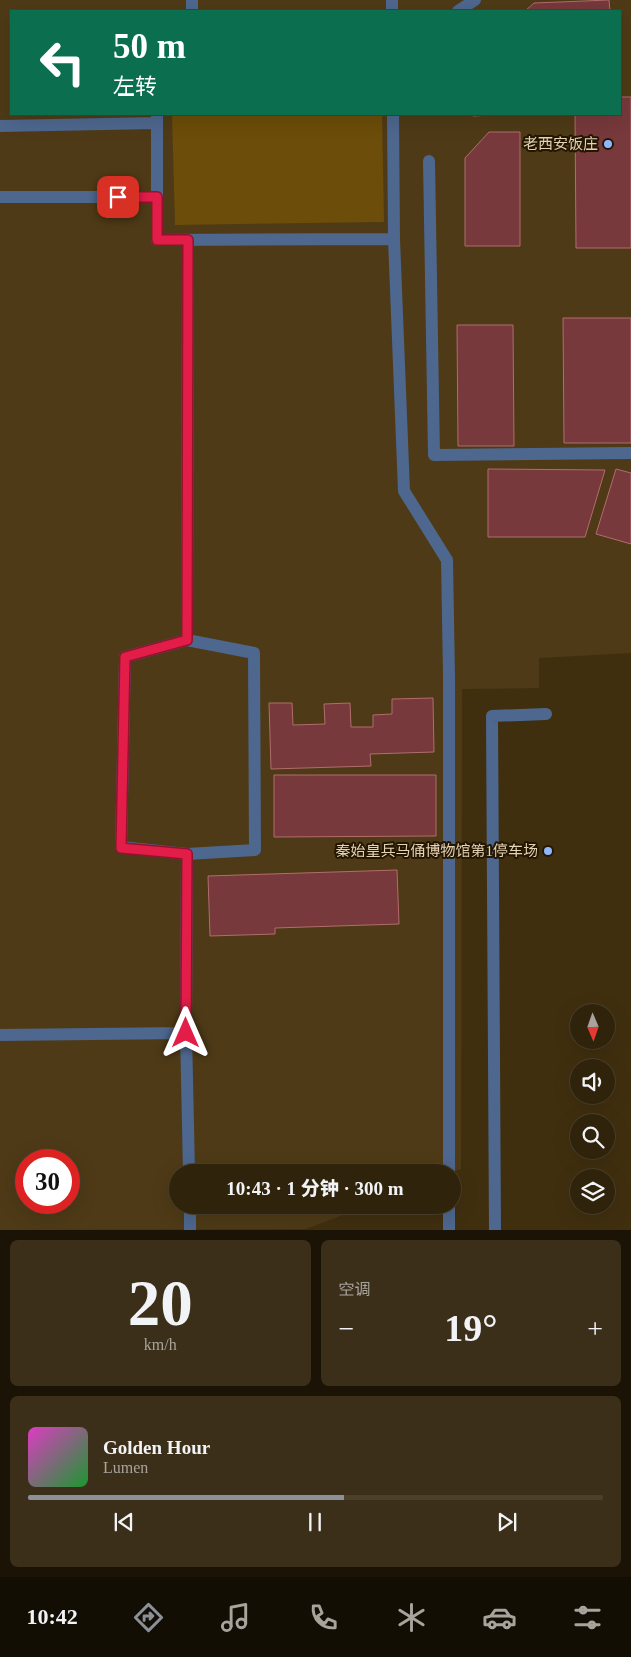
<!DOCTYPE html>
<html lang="zh">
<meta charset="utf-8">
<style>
:root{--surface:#30230b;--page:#3c2f19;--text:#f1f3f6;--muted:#a8a49d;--line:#4b402c;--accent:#8c9099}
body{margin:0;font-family:"Times New Roman","Noto Sans SC",serif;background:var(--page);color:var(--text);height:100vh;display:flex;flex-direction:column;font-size:19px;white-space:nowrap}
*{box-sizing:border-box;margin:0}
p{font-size:16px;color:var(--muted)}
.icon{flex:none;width:28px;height:28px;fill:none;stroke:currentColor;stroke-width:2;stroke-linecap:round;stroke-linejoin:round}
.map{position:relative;height:1230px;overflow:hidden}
.side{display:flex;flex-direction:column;gap:10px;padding:10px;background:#1a1306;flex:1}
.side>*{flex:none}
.banner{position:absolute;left:10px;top:10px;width:611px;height:105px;border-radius:0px;box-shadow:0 5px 20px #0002,0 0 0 1px var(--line);background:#0b6e4f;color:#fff;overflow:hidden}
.needle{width:32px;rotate:178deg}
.buttons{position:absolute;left:570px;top:1004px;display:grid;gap:10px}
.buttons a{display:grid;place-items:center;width:45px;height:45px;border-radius:50%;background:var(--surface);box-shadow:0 5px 20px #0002,0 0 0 1px var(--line);font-size:25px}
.speed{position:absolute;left:15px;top:1149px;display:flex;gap:10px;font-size:25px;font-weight:700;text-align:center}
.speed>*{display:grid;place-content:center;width:65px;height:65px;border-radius:50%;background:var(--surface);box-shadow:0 5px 20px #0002,0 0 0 1px var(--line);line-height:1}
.speed .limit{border:8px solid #d22;background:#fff;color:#111}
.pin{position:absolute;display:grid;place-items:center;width:42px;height:42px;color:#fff;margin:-21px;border-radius:10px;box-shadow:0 2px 8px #0006}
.me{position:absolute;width:55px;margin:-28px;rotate:0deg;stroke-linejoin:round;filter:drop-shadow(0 0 4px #0008)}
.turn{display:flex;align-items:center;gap:18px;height:105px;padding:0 20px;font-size:22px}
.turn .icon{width:65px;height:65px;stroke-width:2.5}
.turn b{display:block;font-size:35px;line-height:42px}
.big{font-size:38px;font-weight:800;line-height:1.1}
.side .widget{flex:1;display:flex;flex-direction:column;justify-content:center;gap:8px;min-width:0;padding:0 18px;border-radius:8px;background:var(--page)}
.side .dial{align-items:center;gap:0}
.dial b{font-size:65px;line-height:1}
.song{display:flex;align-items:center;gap:15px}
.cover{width:60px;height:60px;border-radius:8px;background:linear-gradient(135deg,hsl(310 70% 55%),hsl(130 70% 35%))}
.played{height:5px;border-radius:2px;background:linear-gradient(90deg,var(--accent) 55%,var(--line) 55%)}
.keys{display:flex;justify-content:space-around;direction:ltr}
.heat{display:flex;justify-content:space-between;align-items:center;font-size:28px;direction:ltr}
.side .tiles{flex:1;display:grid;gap:10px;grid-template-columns:1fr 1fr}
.widget:last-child{grid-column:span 2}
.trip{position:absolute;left:169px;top:1164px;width:292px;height:50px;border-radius:25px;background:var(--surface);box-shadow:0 5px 20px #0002,0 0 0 1px var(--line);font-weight:800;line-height:50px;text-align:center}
.tabs{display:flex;height:80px;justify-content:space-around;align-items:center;background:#130e04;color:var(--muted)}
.tabs .icon{width:35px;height:35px}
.tabs .current{color:var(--accent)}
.tabs b{font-size:22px;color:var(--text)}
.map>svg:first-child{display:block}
.built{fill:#4e3a16;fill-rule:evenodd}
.green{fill:#6c4d09}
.building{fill:#77393b;stroke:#b16d6d}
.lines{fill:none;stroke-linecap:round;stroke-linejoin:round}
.minor{stroke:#4e678e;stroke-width:12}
.route-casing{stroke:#92132f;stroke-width:12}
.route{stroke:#e11d48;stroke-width:9}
.poi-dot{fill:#8eb8fd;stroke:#241701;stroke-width:2}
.labels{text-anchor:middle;stroke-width:4;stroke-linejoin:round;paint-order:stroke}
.poi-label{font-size:15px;fill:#e5d3b6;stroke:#241701;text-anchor:end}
</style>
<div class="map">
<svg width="631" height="1230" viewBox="0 0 631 1230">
<rect width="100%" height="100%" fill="#402f0f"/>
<path class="built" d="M 0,0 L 631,0 L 631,653 L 539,658 L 539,688 L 462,689 L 461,1169 L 452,1172 L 178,1172 L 178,1205 L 369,1205 L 306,1229 L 0,1230 ZM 11,11 L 620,11 L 620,114 L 11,114 ZM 26,1160 L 69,1160 L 69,1202 L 26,1202 Z"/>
<path class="green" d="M 172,114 L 382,114 L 384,222 L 175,225 Z"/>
<path class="building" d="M 609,0 L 610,11 L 525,11 L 534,3 Z
M 620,97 L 631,97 L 631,248 L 576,248 L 575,114 L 620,114 Z
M 473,114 L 511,114 L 473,116 Z
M 489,132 L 520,132 L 520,246 L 465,246 L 465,158 Z
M 563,318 L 631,318 L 631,443 L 564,443 Z
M 457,325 L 513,325 L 514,446 L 458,446 Z
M 488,469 L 605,470 L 585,537 L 488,537 Z
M 616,469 L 631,473 L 631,544 L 596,534 Z
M 433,698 L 434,752 L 370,754 L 371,766 L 271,769 L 269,703 L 292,703 L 293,725 L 325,724 L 324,704 L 350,703 L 351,727 L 373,727 L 373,715 L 392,714 L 392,699 Z
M 274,775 L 436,775 L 436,836 L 274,837 Z
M 397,870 L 399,924 L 275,928 L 275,934 L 210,936 L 208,876 Z"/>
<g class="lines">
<path class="minor" d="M 192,0 L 192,11
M 392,0 L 392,11
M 458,11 L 475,0
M 157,114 L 157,240 L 394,239
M 393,114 L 394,239 L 404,491 L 447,560 L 449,676 L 449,1172
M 0,126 L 157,123
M 429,161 L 434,455 L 631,453
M 0,197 L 157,197
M 188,240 L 187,640 L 125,657 L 121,847 L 187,854 L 186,1033 L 189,1172
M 187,640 L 254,653 L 255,850 L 187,854
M 0,1035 L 186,1033
M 190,1205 L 190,1230
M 449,1205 L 449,1230
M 495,1230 L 492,716 L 546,714"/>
</g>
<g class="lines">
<g class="route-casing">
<path id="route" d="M 118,197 L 157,197 L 157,240 L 188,240 L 187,640 L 125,657 L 121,848 L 187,854 L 186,1033"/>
</g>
<use href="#route" class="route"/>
</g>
<g class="poi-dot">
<circle cx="608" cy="144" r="5"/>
<circle cx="548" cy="851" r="5"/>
</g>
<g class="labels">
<g class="poi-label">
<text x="598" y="149">老西安饭庄</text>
<text x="538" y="856">秦始皇兵马俑博物馆第1停车场</text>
</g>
</g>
</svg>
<div class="buttons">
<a><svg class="needle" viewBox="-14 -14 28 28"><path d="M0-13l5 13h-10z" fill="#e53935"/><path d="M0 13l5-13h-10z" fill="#a8a49d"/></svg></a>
<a><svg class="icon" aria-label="sound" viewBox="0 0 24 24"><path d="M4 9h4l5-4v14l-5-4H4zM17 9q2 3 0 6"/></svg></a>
<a><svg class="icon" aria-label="search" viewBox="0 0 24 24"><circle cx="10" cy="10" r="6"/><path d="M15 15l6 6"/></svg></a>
<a><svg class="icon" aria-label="layers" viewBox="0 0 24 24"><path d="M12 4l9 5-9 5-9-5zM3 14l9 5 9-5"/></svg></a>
</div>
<div class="speed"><div class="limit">30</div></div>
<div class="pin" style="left:118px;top:197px;background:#d93025"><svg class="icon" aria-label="arrive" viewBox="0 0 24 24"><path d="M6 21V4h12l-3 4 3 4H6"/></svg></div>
<svg class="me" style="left:186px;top:1033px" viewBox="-20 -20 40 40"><path d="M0-17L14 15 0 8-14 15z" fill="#e11d48" stroke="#fff" stroke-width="4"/></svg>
<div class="trip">10:43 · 1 分钟 · 300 m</div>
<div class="banner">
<div class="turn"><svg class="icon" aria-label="left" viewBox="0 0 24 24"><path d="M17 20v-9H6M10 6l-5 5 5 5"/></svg><div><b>50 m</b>左转</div></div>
</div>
</div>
<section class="side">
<div class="tiles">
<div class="widget dial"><b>20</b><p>km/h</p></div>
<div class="widget"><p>空调</p>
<div class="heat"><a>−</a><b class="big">19°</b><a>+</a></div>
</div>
<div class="widget">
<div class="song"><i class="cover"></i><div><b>Golden Hour</b><p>Lumen</p></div></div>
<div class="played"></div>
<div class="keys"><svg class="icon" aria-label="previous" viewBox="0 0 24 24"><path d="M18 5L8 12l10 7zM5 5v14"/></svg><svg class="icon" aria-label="pause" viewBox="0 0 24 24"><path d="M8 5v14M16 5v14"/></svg><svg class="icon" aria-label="next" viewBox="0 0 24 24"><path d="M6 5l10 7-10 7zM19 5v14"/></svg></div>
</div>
</div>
</section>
<nav class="tabs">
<b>10:42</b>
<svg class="icon current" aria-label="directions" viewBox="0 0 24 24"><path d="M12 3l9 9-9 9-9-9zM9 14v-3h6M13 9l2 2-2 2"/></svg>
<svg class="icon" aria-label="music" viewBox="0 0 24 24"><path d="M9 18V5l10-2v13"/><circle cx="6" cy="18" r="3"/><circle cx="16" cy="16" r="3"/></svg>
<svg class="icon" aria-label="phone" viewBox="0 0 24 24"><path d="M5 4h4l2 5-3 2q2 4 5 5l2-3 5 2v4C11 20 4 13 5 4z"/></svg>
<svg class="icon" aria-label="climate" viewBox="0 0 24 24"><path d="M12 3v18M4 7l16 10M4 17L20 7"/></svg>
<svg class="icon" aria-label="car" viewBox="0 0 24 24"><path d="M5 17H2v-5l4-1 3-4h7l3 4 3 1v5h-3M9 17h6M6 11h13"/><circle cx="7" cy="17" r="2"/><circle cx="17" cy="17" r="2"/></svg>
<svg class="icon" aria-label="filters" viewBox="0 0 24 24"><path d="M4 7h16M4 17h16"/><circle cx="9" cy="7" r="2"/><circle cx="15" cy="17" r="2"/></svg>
</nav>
